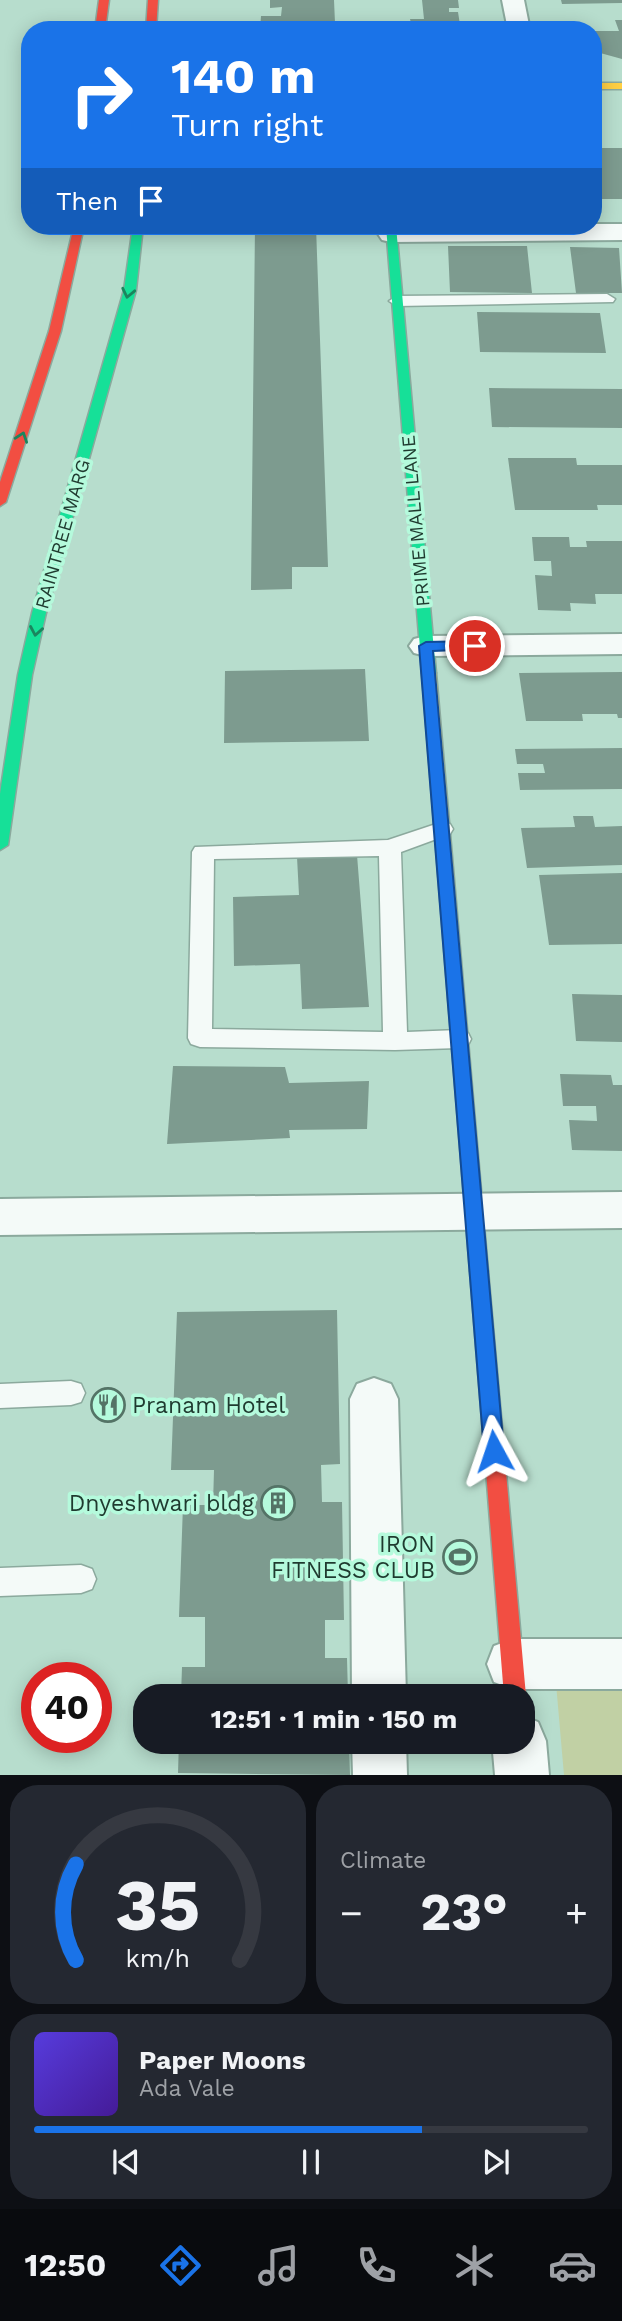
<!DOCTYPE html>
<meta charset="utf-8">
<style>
:root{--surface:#171b24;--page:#242831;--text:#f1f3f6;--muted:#9ea1a6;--line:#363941;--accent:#1a73e8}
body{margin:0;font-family:"Work Sans",sans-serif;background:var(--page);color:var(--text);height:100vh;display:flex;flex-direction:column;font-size:26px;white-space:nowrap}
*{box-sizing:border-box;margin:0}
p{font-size:23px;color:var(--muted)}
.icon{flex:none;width:38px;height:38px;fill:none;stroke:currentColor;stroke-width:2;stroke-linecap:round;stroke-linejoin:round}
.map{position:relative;height:1775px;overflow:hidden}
.side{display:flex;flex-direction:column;gap:10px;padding:10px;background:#0d0f14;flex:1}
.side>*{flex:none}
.guide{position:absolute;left:21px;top:21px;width:581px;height:214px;border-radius:28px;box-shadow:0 4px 18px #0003;background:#1a73e8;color:#fff;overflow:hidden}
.speed{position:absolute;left:21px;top:1662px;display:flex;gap:14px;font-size:35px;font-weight:700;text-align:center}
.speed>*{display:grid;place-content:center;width:91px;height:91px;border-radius:50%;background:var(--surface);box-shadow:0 4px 18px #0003;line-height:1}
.speed .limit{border:10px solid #d22;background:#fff;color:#111}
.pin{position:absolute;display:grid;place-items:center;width:60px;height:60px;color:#fff;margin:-30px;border:4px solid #fff;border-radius:50%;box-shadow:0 2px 7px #0007}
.me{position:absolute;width:77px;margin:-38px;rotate:355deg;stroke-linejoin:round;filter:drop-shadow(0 0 5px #0008)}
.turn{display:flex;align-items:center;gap:24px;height:147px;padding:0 35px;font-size:32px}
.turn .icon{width:91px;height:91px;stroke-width:2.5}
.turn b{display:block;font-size:49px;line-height:60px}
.then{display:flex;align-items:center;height:66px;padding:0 35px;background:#0003;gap:14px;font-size:26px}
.big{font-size:52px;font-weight:700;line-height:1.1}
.side .card{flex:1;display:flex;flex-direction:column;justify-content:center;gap:10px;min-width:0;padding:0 24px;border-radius:28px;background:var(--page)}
.side .dial{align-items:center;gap:0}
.dial svg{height:182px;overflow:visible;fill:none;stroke:var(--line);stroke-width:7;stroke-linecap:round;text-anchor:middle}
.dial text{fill:var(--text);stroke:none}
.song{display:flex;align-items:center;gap:21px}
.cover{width:84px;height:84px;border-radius:10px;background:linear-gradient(135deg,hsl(250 70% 55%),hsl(260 70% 35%))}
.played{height:7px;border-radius:4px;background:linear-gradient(90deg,var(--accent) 70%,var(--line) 70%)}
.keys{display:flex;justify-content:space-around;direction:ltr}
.heat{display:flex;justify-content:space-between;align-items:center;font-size:38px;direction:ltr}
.side .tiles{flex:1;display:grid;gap:10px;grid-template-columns:1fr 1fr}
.card:last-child{grid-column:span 2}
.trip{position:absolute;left:133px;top:1684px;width:402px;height:70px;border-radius:28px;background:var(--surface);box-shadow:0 4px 18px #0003;font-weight:700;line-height:70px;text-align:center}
.tab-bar{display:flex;height:112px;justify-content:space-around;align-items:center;background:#090b0e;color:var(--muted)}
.tab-bar .icon{width:49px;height:49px}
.tab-bar .current{color:var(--accent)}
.tab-bar b{font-size:32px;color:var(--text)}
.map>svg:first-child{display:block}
.green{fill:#c1d0a4}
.building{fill:#7d9b8f}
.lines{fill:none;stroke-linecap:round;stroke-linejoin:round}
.lane-casing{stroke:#8ba99d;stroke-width:3}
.street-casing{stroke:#8ba99d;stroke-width:4}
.fast-casing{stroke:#8ba99d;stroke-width:3}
.slow-casing{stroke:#8ba99d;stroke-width:3}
.jam-casing{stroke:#8ba99d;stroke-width:3}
.lane{fill:#f4faf8;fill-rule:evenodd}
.street{fill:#f4faf8;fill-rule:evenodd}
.fast{fill:#16e098;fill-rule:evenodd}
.slow{fill:#ffcf43;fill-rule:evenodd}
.jam{fill:#f24e42;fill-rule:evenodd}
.oneway{stroke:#1b855e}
.route{fill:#1a73e8;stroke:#114b97;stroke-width:2}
.labels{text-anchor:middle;stroke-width:7;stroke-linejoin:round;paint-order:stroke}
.street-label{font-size:19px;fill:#1f3a2f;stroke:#b5fadc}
.near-poi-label{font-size:23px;fill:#1f3a2f;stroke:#b5fadc;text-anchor:end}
</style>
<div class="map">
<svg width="622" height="1775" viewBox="0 0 622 1775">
<rect width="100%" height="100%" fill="#b7ddcd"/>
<path class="green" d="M 555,1672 L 622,1673 L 622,1775 L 564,1775 Z"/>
<path class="building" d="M 270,0 L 334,0 L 335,23 L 411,23 L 410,19 L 424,19 L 422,0 L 458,0 L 459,8 L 449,8 L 449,12 L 458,12 L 460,25 L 449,25 L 449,30 L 260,30 L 261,16 L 281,16 L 282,7 L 270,8 Z
M 561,0 L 622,0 L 622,3 L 562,4 Z
M 615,20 L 622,20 L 622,59 L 593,51 L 593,31 L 619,31 Z
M 593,148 L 622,148 L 622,199 L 593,199 Z
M 255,226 L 316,226 L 328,567 L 292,567 L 292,589 L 251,590 Z
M 448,246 L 527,246 L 532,293 L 450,292 Z
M 570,247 L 619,248 L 622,293 L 576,293 Z
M 477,312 L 600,313 L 606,353 L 480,352 Z
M 489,388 L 622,389 L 622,428 L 492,427 Z
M 508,458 L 576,458 L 577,465 L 622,465 L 622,505 L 597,505 L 598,510 L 515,510 Z
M 532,537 L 569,537 L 570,547 L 587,547 L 586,541 L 622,541 L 622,594 L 595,594 L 596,604 L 570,603 L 571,611 L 538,610 L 535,575 L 552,576 L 551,561 L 534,561 Z
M 365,669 L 369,741 L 224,743 L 225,671 Z
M 622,672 L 622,718 L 618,718 L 617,714 L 582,714 L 583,721 L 526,721 L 519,673 Z
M 622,748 L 622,789 L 520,790 L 518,773 L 545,773 L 543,764 L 517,764 L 515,749 Z
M 573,816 L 593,816 L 595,827 L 622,826 L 622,865 L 527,868 L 521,828 L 575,827 Z
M 357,855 L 369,1007 L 302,1009 L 300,964 L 234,966 L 233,897 L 299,895 L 297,857 Z
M 622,873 L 622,944 L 549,945 L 539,875 Z
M 572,994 L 622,995 L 622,1042 L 576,1041 Z
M 173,1066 L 285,1067 L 289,1083 L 369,1081 L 367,1129 L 289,1130 L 290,1138 L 167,1144 Z
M 560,1074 L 611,1075 L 613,1085 L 622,1085 L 622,1151 L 572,1150 L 569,1120 L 597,1121 L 596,1106 L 563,1106 Z
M 337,1310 L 340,1464 L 321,1465 L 322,1502 L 342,1502 L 344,1620 L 325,1620 L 325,1658 L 347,1658 L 348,1696 L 181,1696 L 182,1667 L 205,1667 L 205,1617 L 179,1617 L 183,1505 L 213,1505 L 214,1470 L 171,1470 L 177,1312 Z
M 179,1741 L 349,1741 L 350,1775 L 178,1773 Z"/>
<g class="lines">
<g class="lane-casing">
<path id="lane" d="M 607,294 L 615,299 L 613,302 L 397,306 L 389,301 L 397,296 Z
M 442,822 L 450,824 L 453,829 L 450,834 L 401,852 L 407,1032 L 459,1030 L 468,1033 L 471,1039 L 468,1045 L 459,1048 L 395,1050 L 200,1047 L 191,1044 L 188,1038 L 192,852 L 195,847 L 388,840 ZM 379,856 L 383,1032 L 212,1029 L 214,859 Z
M 71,1381 L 81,1384 L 85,1393 L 81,1402 L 71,1405 L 0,1408 L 0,1384 Z
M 81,1565 L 92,1569 L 96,1579 L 92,1589 L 81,1593 L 0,1596 L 0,1568 Z"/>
</g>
<g class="street-casing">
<path id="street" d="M 502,0 L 524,0 L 530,30 L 508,30 Z
M 593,224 L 622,224 L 622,240 L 391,242 L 382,240 L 378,234 L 382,228 L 391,226 Z
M 622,634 L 622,654 L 426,656 L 414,653 L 409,646 L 414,639 L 426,636 Z
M 622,1192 L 622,1228 L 0,1235 L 0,1199 Z
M 374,1378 L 391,1384 L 398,1399 L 406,1696 L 352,1696 L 350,1399 L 357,1384 Z
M 513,1639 L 622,1639 L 622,1689 L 513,1689 L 494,1682 L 487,1664 L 494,1646 Z
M 523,1716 L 538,1722 L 546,1741 L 549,1775 L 495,1775 L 492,1741 L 523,1741 Z
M 352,1741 L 406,1741 L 407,1775 L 353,1775 Z"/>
</g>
<g class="fast-casing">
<path id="fast" d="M 133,226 L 143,226 L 136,290 L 46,613 L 32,675 L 8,845 L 0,850 L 0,794 L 18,675 L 32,613 L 124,290 Z
M 386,226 L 396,226 L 436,673 L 429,677 L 422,673 Z"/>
</g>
<g class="slow-casing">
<path id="slow" d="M 593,83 L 622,83 L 622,89 L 593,89 Z
M 429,669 L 436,673 L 488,1271 L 486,1276 L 479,1279 L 472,1276 L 470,1271 L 422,673 Z"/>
</g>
<g class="jam-casing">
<path id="jam" d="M 99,0 L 109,0 L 105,30 L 95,30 Z
M 148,0 L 158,0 L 156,30 L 146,30 Z
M 74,226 L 84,226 L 61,331 L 6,502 L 0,506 L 0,482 L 49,331 Z
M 479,1263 L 486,1266 L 488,1271 L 526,1696 L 523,1702 L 523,1696 L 504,1696 L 470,1271 L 472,1266 Z"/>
</g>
<use href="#lane" class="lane"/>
<use href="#street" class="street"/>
<use href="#fast" class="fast"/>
<use href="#slow" class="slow"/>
<use href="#jam" class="jam"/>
</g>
<defs><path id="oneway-chevron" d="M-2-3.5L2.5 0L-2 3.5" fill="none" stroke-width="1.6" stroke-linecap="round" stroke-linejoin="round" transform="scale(1.75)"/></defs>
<g class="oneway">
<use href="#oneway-chevron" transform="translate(128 293) rotate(102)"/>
<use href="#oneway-chevron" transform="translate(22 437) rotate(-71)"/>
<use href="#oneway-chevron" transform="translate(36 631) rotate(100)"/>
</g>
<path class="route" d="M 475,641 L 482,646 L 480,649 L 433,651 L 504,1451 L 502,1458 L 494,1460 L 487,1458 L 484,1451 L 419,646 L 426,642 Z"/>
<defs>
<g id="restaurant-ring" transform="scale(1.75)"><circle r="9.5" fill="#b5fadc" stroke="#547366" stroke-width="1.5"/><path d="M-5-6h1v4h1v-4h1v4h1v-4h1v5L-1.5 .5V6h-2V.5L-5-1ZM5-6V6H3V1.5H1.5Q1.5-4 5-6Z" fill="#547366"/></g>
<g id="building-ring" transform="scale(1.75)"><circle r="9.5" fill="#b5fadc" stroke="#547366" stroke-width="1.5"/><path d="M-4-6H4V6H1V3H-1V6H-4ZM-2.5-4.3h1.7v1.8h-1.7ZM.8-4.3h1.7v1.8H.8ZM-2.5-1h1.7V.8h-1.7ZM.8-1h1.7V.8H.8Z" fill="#547366"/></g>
<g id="stadium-ring" transform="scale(1.75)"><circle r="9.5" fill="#b5fadc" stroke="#547366" stroke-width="1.5"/><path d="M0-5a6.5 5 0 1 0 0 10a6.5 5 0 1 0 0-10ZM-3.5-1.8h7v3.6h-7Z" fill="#547366"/></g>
</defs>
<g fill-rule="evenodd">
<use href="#restaurant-ring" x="108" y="1405"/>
<use href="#building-ring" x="278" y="1503"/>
<use href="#stadium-ring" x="460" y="1557"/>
</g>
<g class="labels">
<g class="street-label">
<text transform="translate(415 521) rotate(-95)" y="7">PRIME MALL LANE</text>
<text transform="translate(62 534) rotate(-74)" y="7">RAINTREE MARG</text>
</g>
<g class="near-poi-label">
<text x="132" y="1413" text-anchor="start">Pranam Hotel</text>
<text x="254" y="1511">Dnyeshwari bldg</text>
<text x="435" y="1552">IRON<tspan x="435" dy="26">FITNESS CLUB</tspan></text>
</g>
</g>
</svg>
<div class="speed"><div class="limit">40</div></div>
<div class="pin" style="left:475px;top:646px;background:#d93025"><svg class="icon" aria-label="arrive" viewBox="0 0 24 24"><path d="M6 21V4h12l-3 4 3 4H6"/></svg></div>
<svg class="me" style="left:494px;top:1451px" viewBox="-20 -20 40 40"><path d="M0-17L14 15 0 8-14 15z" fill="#1a73e8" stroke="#fff" stroke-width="4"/></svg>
<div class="trip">12:51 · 1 min · 150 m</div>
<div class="guide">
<div class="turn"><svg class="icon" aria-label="right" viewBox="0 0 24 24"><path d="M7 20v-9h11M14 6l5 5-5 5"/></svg><div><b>140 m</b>Turn right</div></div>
<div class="then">Then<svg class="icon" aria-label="arrive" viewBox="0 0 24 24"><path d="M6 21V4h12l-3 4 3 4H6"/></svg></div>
</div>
</div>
<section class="side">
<div class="tiles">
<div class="card dial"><svg viewBox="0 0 100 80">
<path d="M14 69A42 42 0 1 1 86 69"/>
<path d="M14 69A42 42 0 0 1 14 27" stroke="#1a73e8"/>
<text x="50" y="56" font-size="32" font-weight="700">35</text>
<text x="50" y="72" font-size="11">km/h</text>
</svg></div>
<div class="card"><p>Climate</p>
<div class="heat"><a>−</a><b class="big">23°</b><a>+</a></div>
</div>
<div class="card">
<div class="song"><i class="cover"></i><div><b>Paper Moons</b><p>Ada Vale</p></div></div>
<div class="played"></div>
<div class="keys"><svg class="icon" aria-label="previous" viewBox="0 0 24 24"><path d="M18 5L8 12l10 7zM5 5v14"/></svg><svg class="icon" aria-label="pause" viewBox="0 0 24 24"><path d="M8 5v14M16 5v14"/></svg><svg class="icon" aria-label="next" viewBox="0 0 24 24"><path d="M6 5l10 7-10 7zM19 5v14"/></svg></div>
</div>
</div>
</section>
<nav class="tab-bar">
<b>12:50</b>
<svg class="icon current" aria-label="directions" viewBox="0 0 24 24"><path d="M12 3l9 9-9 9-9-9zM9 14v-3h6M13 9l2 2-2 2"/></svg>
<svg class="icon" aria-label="music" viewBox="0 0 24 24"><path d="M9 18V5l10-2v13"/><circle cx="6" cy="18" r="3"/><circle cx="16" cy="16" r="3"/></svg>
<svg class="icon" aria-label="phone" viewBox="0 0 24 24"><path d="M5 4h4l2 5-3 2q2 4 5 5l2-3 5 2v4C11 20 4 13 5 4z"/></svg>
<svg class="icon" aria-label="climate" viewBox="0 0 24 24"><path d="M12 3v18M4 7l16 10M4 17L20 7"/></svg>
<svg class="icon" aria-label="car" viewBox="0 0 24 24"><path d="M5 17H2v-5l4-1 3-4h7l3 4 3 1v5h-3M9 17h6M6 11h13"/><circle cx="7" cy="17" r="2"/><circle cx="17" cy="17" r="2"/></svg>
</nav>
